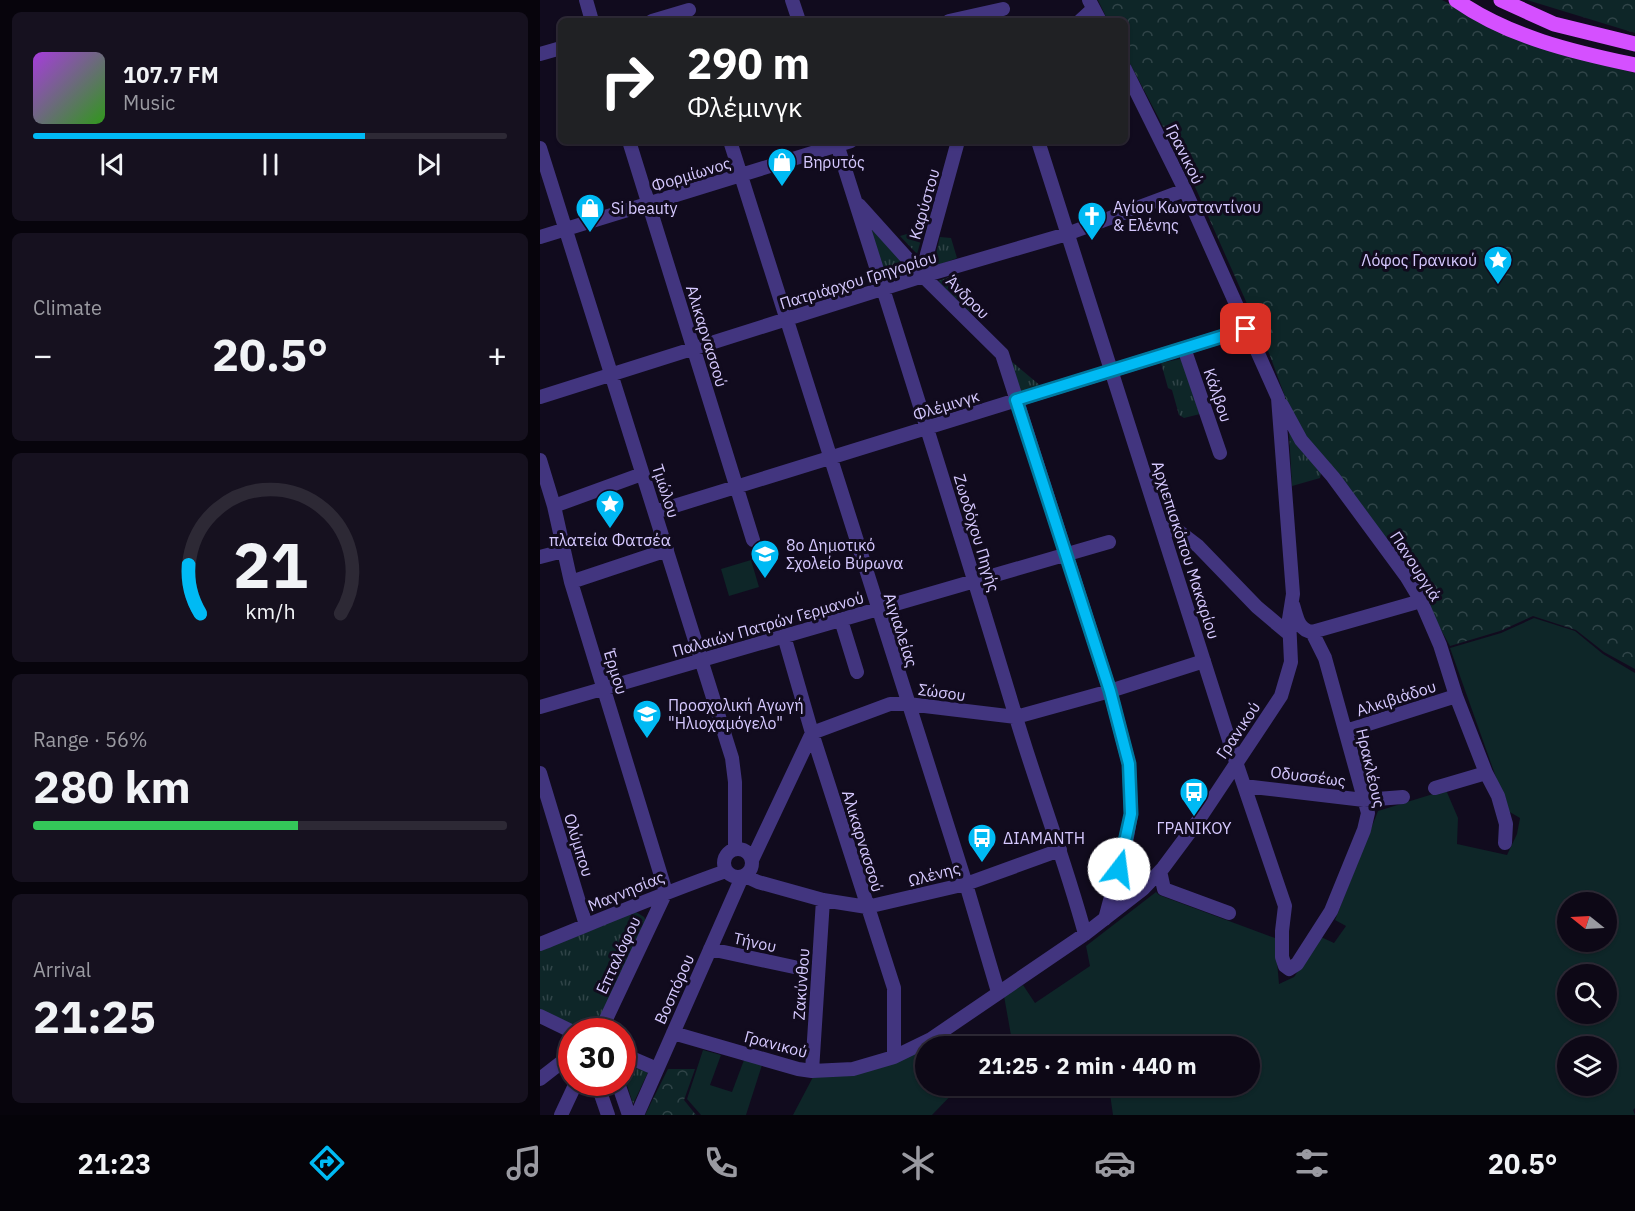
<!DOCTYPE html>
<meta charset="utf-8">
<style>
:root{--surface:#0d0816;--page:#16111f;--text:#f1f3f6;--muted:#9a9aa1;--line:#2d2935;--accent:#00baf4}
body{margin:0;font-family:"IBM Plex Sans",sans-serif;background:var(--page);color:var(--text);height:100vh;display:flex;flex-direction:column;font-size:22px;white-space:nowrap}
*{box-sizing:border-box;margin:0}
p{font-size:20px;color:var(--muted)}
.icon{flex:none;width:33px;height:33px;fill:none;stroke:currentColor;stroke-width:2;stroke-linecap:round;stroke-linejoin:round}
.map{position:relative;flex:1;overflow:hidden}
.side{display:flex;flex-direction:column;gap:12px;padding:12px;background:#07040c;width:540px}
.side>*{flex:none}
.banner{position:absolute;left:18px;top:18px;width:570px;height:126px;border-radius:9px;box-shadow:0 2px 4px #0004,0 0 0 2px var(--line);background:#202124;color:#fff;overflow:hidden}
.needle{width:39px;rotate:288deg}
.controls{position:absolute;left:1017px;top:892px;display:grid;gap:12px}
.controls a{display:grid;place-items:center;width:60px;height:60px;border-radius:50%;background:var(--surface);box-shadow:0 2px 4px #0004,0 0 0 2px var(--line);font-size:30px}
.speed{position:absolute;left:18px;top:1018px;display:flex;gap:12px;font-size:30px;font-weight:700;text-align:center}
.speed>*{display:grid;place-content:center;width:78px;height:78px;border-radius:50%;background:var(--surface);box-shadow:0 2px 4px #0004,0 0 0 2px var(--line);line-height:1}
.speed .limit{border:9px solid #d22;background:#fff;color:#111}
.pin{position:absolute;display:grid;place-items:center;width:51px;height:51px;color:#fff;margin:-26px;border-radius:12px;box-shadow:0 3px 9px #0006}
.me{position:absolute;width:66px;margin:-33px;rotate:15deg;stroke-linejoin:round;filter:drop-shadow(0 0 4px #0008)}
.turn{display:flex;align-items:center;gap:21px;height:126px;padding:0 30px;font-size:27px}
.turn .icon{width:78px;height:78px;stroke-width:2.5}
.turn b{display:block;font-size:42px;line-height:51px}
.big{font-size:45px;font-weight:800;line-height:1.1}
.side .tile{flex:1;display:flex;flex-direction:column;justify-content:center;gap:9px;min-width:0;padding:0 21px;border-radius:9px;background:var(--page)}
.side .dial{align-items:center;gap:0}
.dial svg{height:156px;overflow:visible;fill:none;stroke:var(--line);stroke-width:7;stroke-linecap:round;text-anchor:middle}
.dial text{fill:var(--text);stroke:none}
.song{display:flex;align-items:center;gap:18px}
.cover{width:72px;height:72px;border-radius:9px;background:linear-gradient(135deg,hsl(280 70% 55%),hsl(110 70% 35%))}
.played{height:6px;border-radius:3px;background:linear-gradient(90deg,var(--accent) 70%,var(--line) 70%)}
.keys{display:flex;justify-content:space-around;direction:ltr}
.heat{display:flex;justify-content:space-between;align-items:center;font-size:33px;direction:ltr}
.charge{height:9px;border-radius:4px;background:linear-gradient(90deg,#34c759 56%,var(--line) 0)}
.trip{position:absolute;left:375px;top:1036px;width:345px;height:60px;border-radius:30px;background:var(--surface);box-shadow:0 2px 4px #0004,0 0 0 2px var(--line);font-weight:800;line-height:60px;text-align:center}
.tab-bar{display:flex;height:96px;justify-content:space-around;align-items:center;background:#050309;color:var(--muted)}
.tab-bar .icon{width:42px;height:42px}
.tab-bar .active{color:var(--accent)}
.tab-bar b{font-size:27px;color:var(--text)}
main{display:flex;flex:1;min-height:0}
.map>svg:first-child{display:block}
.grass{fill:#0e2628;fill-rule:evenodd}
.forest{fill:url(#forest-crowns)}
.park{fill:url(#park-tufts)}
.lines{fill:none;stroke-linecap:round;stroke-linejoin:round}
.minor{stroke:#42357f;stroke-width:14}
.major{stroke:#d550ff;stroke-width:15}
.route-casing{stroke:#00799f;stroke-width:15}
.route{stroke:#00baf4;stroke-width:10}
.labels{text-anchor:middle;stroke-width:6;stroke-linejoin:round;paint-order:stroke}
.street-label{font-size:16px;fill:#d6c9ff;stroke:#110b1e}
.poi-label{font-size:16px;fill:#d6c9ff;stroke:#110b1e;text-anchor:start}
</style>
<main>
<section class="side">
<div class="tile">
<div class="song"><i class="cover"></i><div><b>107.7 FM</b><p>Music</p></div></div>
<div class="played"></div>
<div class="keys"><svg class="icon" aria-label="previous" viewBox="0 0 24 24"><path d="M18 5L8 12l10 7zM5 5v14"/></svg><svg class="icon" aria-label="pause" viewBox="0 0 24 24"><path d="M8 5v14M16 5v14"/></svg><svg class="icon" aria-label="next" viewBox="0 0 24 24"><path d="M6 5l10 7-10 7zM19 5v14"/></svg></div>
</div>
<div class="tile"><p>Climate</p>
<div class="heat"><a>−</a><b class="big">20.5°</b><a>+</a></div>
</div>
<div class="tile dial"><svg viewBox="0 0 100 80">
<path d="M14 69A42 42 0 1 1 86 69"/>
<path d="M14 69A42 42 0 0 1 8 44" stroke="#00baf4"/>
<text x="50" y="56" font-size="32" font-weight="700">21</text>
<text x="50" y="72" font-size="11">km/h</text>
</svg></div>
<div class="tile"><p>Range · 56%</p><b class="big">280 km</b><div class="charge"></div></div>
<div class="tile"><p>Arrival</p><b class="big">21:25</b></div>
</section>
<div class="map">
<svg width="1095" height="1115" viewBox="0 0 1095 1115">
<defs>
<pattern id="forest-crowns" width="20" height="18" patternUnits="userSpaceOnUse" patternTransform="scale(1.5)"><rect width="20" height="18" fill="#0e2628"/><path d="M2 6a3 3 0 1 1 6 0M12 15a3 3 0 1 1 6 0" fill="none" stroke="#304448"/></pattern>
<pattern id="park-tufts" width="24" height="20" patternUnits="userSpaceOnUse" patternTransform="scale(1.5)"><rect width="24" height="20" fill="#0e2628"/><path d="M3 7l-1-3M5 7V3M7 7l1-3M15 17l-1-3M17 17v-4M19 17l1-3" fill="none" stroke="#304448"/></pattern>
</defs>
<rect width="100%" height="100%" fill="#110b1e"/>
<path class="grass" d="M 211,560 L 219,587 L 189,596 L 181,569 Z
M 994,618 L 1035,631 L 1063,654 L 1095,673 L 1095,1108 L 1093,1110 L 1095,1115 L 573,1115 L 570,1094 L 563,1086 L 710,1086 L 710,1047 L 455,1047 L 472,1041 L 464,996 L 483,985 L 495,1003 L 550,966 L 546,946 L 616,892 L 619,895 L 735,938 L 739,984 L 754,977 L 781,937 L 794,943 L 806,926 L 795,920 L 838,811 L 906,790 L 918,818 L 917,844 L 967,855 L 977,834 L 980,818 L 968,811 L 910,648 L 961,633 ZM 1028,903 L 1066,903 L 1066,942 L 1028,942 ZM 1028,975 L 1066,975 L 1066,1014 L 1028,1014 ZM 1028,1047 L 1066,1047 L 1066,1086 L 1028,1086 Z
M 385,1049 L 386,1086 L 420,1086 L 392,1115 L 253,1115 L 273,1077 C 315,1075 348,1068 385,1049 Z
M 163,1050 L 181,1055 L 170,1085 L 192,1092 L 204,1060 L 222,1065 L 206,1115 L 161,1115 L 147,1099 Z"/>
<path class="forest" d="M 558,0 L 902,0 C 963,32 1028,57 1095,73 L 1095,669 L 1064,652 L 1036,630 L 993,616 L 960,631 L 910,646 L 884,599 L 769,444 L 747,402 L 729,353 L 656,189 L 585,54 L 585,21 L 568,21 Z
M 987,0 L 1095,0 L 1095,33 Z
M 128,1069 L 155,1069 L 144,1100 L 156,1115 L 105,1115 Z"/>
<path class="park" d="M 331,225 L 372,265 L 367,274 L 344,282 L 328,230 Z
M 384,229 L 377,254 L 360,236 Z
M 400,237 L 411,238 L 417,258 L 393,267 Z
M 418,274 L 431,313 L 398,281 Z
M 640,359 L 642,361 L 660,414 L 644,418 L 639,415 L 632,390 L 628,388 L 621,363 Z
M 471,361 L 502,387 L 480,395 Z
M 749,431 L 781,472 L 780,478 L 752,486 Z
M 96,912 L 104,917 L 107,923 L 56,1030 L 46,1032 L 0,1011 L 0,948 Z
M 82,1056 L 110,1068 L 93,1104 L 83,1072 Z"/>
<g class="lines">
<path class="minor" d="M 46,0 L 52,21
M 252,0 L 259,21
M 549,0 L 560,21
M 112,21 L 149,10
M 409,21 L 463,9
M 540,21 L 553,9
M 0,54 L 21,48
M 89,141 L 213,540
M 190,141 L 426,884 L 458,992
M 296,141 C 357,332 417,522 475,714 C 497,788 525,860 545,934
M 498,141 L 696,762 L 745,906 L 742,931 L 742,957 L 745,966 L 749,969 L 757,964 L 791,911 L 824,830 L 828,813 L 785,658 L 772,632
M 0,148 L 192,758 L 195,782 L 195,848
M 319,205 L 383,276 L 462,354 L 570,691 L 589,764 L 591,814 L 587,837 L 565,919
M 0,237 L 311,141
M 383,276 L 387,254 L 418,141
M 644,348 L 680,453
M 0,397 L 383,276 L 527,234 L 645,190
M 742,405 L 761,440 L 793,477 L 866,576 L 881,601 L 900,645 L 916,696 L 946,773 L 958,796 L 966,824 L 965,843
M 0,460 L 14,506 L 31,582 L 126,892
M 14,506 L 102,474
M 115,512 L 706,329
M 621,527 L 637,530 L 658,546 L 717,607 L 749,634
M 0,557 L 23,551
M 31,582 L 127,550
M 753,605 C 757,617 758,630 772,632 L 881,601
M 301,620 L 317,672
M 244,636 L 272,733 L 354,988 L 354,1057
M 0,707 L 569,542
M 806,731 L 916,696
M 0,773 L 46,925
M 704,786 L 824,800 L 863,797
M 895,788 L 946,773
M184 863a14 14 0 1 1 28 0a14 14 0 1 1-28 0Z
M 212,860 L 272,733 L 350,704 L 368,704 L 476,717 L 570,691 L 664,661
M 620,871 L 624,889 L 689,913
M 205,876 L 218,882 L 283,900 L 327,907 L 426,884 L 520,850
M 0,944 C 62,919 123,893 186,871
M 170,949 L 254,967
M 0,1016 L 33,1032
M 60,1032 L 126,892
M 133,1033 L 258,1069 L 272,1071 L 313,1069 L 354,1057 L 391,1039 L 545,934 L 603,889 L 623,868 L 658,821 L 741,696 L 751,662 L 749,619 L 753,594 L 738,398 L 645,190 L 585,69
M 82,1054 L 117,1069
M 272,1071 L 283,900
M 0,1079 L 32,1054
M 57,1083 L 68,1115
M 78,1083 L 89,1115
M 21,1115 L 36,1083
M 97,1115 L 202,877"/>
<path class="major" d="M 916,0 C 969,37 1033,52 1095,65
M 961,0 L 1014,24 L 1095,44"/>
</g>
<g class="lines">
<g class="route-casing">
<path id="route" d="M 579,869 L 591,814 L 589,764 L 570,691 L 476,400 L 706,329"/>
</g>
<use href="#route" class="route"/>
</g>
<defs>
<g id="shop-pin" transform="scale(1.5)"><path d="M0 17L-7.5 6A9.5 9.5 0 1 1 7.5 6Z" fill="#00baf4" stroke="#110b1e"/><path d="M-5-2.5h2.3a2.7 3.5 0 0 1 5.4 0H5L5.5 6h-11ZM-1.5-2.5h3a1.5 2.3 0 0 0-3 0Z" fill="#fff"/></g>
<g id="church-pin" transform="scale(1.5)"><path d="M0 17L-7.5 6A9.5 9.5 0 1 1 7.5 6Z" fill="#00baf4" stroke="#110b1e"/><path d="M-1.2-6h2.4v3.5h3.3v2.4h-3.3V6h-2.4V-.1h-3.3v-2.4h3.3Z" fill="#fff"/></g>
<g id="sight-pin" transform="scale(1.5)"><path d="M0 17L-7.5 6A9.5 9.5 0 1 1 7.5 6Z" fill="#00baf4" stroke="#110b1e"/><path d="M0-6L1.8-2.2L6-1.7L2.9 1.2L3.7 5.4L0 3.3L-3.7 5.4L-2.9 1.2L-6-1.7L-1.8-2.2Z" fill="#fff"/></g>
<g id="school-pin" transform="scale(1.5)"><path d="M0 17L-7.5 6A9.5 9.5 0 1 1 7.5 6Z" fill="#00baf4" stroke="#110b1e"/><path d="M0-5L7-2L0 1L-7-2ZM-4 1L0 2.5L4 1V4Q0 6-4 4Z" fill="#fff"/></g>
<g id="bus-pin" transform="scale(1.5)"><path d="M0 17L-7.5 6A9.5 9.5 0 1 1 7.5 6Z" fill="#00baf4" stroke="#110b1e"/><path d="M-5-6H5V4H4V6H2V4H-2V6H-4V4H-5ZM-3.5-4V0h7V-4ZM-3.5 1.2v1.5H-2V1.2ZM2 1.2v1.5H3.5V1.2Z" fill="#fff"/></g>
</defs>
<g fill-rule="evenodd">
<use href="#shop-pin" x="242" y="162"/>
<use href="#shop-pin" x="50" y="208"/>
<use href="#church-pin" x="552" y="216"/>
<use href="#sight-pin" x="958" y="260"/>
<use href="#sight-pin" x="70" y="504"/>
<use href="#school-pin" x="225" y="554"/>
<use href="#school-pin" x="107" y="714"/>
<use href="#bus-pin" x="654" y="792"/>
<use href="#bus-pin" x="442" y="838"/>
</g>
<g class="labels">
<g class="street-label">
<text transform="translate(645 154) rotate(64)" y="6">Γρανικού</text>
<text transform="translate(151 174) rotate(-17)" y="6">Φορμίωνος</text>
<text transform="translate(384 204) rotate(-74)" y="6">Καρύστου</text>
<text transform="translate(318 280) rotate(-17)" y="6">Πατριάρχου Γρηγορίου</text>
<text transform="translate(428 297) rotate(45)" y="6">Άνδρου</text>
<text transform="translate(167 336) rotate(73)" y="6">Αλικαρνασσού</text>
<text transform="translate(678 395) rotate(71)" y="6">Κάλβου</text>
<text transform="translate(406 405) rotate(-17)" y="6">Φλέμινγκ</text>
<text transform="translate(126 491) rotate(72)" y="6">Τμώλου</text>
<text transform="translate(437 533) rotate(73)" y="6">Ζωοδόχου Πηγής</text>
<text transform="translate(646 550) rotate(72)" y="6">Αρχιεπισκόπου Μακαρίου</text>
<text transform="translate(876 566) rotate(57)" y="6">Πανουργιά</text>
<text transform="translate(228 624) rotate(-16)" y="6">Παλαιών Πατρών Γερμανού</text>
<text transform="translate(361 630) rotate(72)" y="6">Αιγιαλείας</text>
<text transform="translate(76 672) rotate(73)" y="6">Έρμου</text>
<text transform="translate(402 692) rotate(8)" y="6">Σώσου</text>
<text transform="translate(856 698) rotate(-18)" y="6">Αλκιβιάδου</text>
<text transform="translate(698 730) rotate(-56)" y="6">Γρανικού</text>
<text transform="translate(831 768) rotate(77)" y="6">Ηρακλέους</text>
<text transform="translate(768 776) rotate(7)" y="6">Οδυσσέως</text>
<text transform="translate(323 841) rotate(73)" y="6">Αλικαρνασσού</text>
<text transform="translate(39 845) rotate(73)" y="6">Ολύμπου</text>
<text transform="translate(394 874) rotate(-15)" y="6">Ωλένης</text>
<text transform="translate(86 891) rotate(-22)" y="6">Μαγνησίας</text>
<text transform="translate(215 942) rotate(12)" y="6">Τήνου</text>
<text transform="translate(78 955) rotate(-65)" y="6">Επταλόφου</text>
<text transform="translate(261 984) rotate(-86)" y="6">Ζακύνθου</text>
<text transform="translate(134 989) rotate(-66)" y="6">Βοσπόρου</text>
<text transform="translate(236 1044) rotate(15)" y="6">Γρανικού</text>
</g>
<g class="poi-label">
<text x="263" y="168">Βηρυτός</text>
<text x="573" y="213">Αγίου Κωνσταντίνου<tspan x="573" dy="18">&amp; Ελένης</tspan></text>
<text x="71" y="214">Si beauty</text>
<text x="937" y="266" text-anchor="end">Λόφος Γρανικού</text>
<text x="70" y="546" text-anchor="middle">πλατεία Φατσέα</text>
<text x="246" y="551">8ο Δημοτικό<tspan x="246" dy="18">Σχολείο Βύρωνα</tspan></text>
<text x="128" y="711">Προσχολική Αγωγή<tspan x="128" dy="18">"Ηλιοχαμόγελο"</tspan></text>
<text x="654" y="834" text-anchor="middle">ΓΡΑΝΙΚΟΥ</text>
<text x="463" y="844">ΔΙΑΜΑΝΤΗ</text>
</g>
</g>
</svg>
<div class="controls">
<a><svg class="needle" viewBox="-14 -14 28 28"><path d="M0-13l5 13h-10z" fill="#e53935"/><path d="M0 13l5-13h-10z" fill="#9a9aa1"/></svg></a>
<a><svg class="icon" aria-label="search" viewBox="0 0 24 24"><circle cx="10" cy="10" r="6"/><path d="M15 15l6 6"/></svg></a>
<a><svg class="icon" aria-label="layers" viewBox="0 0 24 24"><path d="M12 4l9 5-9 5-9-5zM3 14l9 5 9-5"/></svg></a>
</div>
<div class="speed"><div class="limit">30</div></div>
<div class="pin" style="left:706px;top:329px;background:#d93025"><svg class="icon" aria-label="arrive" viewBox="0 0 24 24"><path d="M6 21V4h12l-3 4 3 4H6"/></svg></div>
<svg class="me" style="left:579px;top:869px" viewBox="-20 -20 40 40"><circle r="19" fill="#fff"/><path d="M0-13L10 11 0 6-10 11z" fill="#00baf4"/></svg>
<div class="trip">21:25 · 2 min · 440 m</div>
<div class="banner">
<div class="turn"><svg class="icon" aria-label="right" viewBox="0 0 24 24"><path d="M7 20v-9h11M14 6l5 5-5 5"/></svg><div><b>290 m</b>Φλέμινγκ</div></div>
</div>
</div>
</main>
<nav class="tab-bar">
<b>21:23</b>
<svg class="icon active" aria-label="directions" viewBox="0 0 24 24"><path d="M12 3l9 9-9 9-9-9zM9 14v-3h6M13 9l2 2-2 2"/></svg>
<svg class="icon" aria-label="music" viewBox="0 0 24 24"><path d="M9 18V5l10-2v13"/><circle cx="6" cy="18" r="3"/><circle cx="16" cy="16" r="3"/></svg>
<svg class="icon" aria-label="phone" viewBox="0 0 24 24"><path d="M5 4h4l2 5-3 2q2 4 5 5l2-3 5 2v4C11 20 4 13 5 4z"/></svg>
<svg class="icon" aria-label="climate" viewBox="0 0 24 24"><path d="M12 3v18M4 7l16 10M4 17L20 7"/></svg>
<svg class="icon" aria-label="car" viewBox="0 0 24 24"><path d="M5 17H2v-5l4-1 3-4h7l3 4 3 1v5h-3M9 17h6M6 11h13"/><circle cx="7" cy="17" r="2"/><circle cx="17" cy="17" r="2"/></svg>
<svg class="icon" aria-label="filters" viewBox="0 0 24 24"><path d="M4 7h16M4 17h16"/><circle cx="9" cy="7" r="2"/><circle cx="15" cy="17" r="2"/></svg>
<b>20.5°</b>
</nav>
